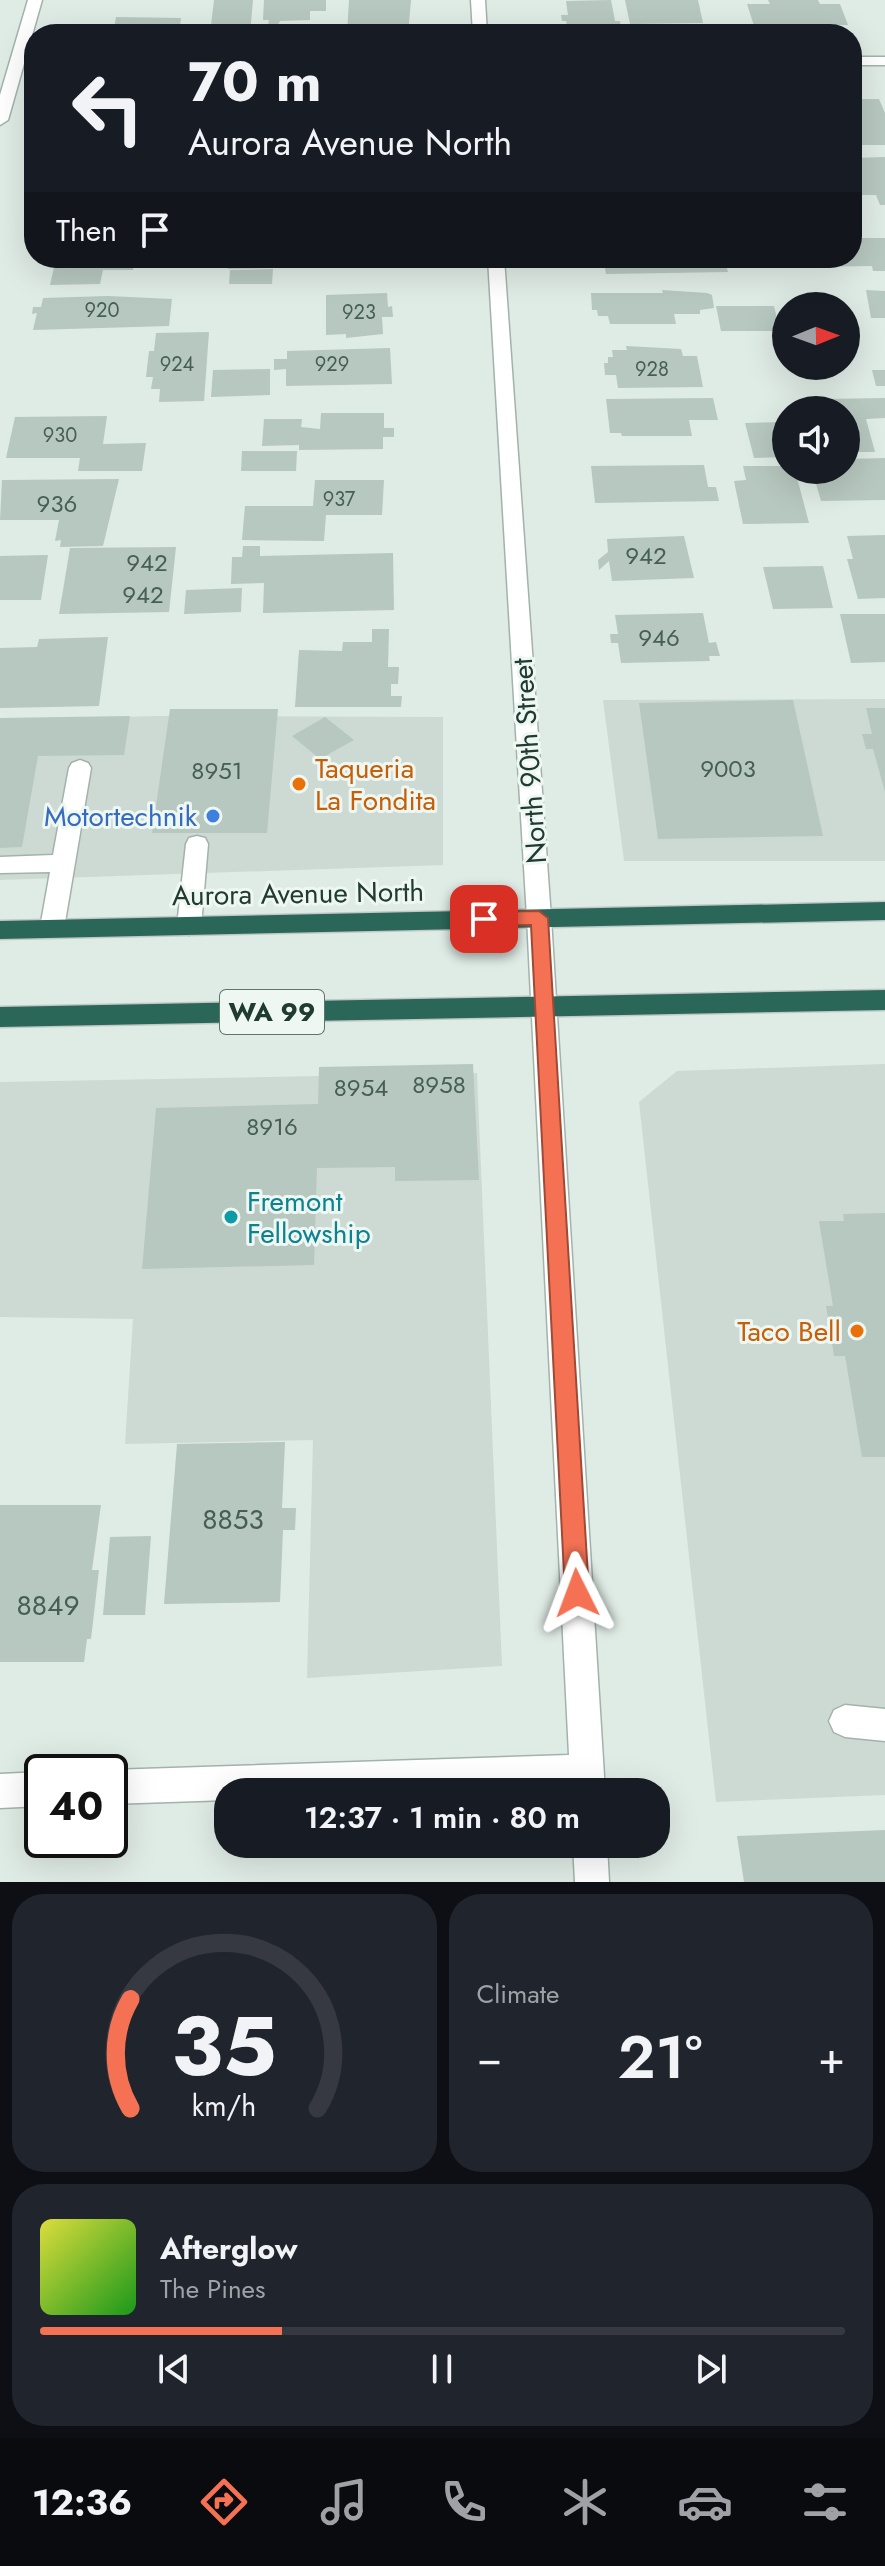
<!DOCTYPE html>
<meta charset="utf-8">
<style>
:root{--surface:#171b24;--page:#20242c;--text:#f1f3f6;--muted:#9ea1a6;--line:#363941;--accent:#f47253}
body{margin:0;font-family:Jost,sans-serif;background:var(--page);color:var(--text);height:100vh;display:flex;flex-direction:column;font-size:30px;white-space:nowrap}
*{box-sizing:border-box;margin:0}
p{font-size:26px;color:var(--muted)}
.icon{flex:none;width:44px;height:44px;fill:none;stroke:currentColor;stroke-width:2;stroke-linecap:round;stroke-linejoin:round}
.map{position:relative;height:1882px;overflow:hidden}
.side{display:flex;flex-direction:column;gap:12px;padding:12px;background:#0d0f14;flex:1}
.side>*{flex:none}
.guide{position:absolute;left:24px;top:24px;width:838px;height:244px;border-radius:32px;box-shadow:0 8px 32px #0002;background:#171b24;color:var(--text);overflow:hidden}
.needle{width:52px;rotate:89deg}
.fabs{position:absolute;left:772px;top:292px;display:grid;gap:16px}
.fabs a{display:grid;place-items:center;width:88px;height:88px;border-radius:50%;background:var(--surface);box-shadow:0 8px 32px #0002;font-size:40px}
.speed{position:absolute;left:24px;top:1754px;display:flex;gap:16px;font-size:40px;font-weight:700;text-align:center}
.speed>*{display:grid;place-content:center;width:104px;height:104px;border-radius:50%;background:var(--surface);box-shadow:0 8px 32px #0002;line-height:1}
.speed .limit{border:4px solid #111;border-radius:12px;background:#fff;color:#111}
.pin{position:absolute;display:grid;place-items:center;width:68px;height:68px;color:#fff;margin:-34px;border-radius:16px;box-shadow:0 4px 12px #0006}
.me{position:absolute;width:88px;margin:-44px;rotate:357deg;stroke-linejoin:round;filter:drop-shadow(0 0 6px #0008)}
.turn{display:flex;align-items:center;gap:28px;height:168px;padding:0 32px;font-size:36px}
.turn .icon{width:104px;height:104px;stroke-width:2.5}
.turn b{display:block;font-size:56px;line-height:68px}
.then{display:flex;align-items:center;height:76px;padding:0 32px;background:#0003;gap:16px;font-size:30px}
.big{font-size:60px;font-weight:600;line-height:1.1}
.side .widget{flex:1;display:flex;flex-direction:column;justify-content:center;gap:12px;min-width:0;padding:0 28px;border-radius:32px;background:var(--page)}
.side .dial{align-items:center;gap:0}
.dial svg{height:208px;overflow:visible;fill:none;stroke:var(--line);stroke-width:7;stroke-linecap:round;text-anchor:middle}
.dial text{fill:var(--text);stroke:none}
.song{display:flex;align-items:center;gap:24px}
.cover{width:96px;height:96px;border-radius:12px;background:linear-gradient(135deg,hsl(60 70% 55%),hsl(120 70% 35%))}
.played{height:8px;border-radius:4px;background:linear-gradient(90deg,var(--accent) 30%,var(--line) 30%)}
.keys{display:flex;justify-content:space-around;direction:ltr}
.heat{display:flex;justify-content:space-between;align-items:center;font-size:44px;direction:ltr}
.side .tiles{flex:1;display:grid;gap:12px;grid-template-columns:1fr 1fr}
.widget:last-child{grid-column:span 2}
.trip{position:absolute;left:214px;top:1778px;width:456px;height:80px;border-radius:32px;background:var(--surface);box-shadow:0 8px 32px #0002;font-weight:600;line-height:80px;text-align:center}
.menu{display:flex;height:128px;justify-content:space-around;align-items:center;background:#090b0e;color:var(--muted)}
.menu .icon{width:56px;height:56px}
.menu .active{color:var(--accent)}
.menu b{font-size:36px;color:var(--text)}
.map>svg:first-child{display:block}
.built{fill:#cddad4}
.building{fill:#b7c8c0}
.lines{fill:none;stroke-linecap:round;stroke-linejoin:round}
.minor-casing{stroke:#a2b3ac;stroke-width:3}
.highway-casing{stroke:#c1c8c6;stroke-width:3}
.minor{fill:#fff;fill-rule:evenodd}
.highway{fill:#2b6758;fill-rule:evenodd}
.route{fill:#f47253;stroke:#9f4a36;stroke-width:2}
.food-dot{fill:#e8710a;stroke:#eff7f3;stroke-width:3}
.shop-dot{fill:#3f7fe0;stroke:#eff7f3;stroke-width:3}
.culture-dot{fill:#0f9aa8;stroke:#eff7f3;stroke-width:3}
.labels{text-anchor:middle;stroke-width:6;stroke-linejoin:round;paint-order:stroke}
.far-number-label{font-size:20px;fill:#465e56}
.number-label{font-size:24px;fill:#465e56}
.shield{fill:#eff7f3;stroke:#5e736c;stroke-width:2}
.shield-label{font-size:26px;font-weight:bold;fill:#203b32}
.street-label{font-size:28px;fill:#203b32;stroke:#eff7f3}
.food-label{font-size:28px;fill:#c56008;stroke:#eff7f3;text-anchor:start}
.shop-label{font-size:28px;fill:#366cbe;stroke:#eff7f3;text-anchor:end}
.culture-label{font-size:28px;fill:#0d838f;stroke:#eff7f3;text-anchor:start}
.near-number-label{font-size:28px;fill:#465e56}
</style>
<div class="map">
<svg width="885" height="1882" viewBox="0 0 885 1882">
<rect width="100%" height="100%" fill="#dfebe5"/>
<path class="built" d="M 885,699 L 885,861 L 624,861 L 603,700 Z
M 155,716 L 443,717 L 443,865 L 0,880 L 0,721 Z
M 885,1064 L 885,1795 L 716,1802 L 639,1102 L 677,1071 Z
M 477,1073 L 502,1666 L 307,1678 L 313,1440 L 125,1444 L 133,1319 L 0,1317 L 0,1082 Z"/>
<path class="building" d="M 214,0 L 253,0 L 250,34 L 210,34 Z
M 264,0 L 326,0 L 326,11 L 310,11 L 310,20 L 280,21 L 278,25 L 268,25 L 269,20 L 263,20 Z
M 349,0 L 411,0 L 408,34 L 347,34 Z
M 611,0 L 615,21 L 620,21 L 621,27 L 615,28 L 616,32 L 568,32 L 566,21 L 562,21 L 561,15 L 568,15 L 566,1 Z
M 625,0 L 698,0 L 703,23 L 630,24 Z
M 768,0 L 818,0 L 820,4 L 840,4 L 848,25 L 754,26 L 747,4 L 770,4 Z
M 116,17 L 181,18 L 179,34 L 113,34 Z
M 852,99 L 879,99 L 885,113 L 885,145 L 854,145 Z
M 885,157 L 885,205 L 880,205 L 876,195 L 852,195 L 852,158 Z
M 852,238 L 885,238 L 885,271 L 873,271 L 872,266 L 809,267 L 807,258 L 852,258 Z
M 56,258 L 135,258 L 133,270 L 103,270 L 100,284 L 50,285 Z
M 229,258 L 276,258 L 275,268 L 228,269 Z
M 293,258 L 392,258 L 392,266 L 293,268 Z
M 603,258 L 724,258 L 728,272 L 606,274 Z
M 273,269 L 272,284 L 229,284 L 230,270 Z
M 662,290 L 707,293 L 712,295 L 714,308 L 700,310 L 700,314 L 674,314 L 676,324 L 610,324 L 608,316 L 598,316 L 597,310 L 592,310 L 591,293 L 663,293 Z
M 866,290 L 885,291 L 885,318 L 871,318 Z
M 387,293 L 388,307 L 392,306 L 393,317 L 382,317 L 383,334 L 346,338 L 346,334 L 326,335 L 326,295 Z
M 108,296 L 172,299 L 169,326 L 33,330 L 37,313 L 32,314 L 33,307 L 41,307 L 43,298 Z
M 716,306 L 774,306 L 780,331 L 721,331 Z
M 209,332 L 204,401 L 159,402 L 160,389 L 151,389 L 153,377 L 146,377 L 149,351 L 154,351 L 156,333 Z
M 626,346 L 681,349 L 683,356 L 697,356 L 703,387 L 618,388 L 616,375 L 605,375 L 604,363 L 608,363 L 608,357 L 613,357 L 612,350 L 627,350 Z
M 390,348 L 392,384 L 286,386 L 286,369 L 274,370 L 274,359 L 287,359 L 287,351 Z
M 270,369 L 270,395 L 211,397 L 213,370 Z
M 872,370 L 885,370 L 885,386 L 876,386 Z
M 713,398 L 718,420 L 689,420 L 692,436 L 622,436 L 621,433 L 610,433 L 606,399 Z
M 885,398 L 885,418 L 866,419 L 875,452 L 846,452 L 846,410 L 827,410 L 824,399 Z
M 321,413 L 384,413 L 384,428 L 394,428 L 394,437 L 383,437 L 383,449 L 299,450 L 299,445 L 262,446 L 264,419 L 302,419 L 301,427 L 320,429 Z
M 107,416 L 103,444 L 146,443 L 142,471 L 78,471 L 80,458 L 6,458 L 15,417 Z
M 786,422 L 786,457 L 754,458 L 745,423 Z
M 242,451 L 297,451 L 296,471 L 241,471 Z
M 885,458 L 885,500 L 821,501 L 812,470 L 846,470 L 846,459 Z
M 704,465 L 708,487 L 716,487 L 719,501 L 595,503 L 591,466 Z
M 743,466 L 786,466 L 786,470 L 795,470 L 809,523 L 743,524 L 734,481 L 746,480 Z
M 119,479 L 103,546 L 60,547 L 61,540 L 55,541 L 59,520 L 0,520 L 2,480 Z
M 315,480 L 384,480 L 382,515 L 326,515 L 324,541 L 242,540 L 245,506 L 313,506 Z
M 885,535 L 885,598 L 858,599 L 847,559 L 853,559 L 847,536 Z
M 684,536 L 694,578 L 612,581 L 609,561 L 599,570 L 598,560 L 608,552 L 607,539 Z
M 243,546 L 260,546 L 260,556 L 393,553 L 394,610 L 263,613 L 264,583 L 231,584 L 232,557 L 242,557 Z
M 176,547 L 169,612 L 59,614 L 70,548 Z
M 48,555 L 41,600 L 0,600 L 0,556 Z
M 823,566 L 833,608 L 773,609 L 763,567 Z
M 242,588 L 241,612 L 184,614 L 186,590 Z
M 703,613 L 709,643 L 716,642 L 720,656 L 709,656 L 710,661 L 621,663 L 618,643 L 611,643 L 610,634 L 618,634 L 615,615 Z
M 840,614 L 885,614 L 885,662 L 851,663 Z
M 372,629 L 389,629 L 388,667 L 399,667 L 398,684 L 391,684 L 391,696 L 402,696 L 401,707 L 295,707 L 299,650 L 342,651 L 343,642 L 372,642 Z
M 108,637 L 99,706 L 0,708 L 0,648 L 37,647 L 39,639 Z
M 793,700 L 823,836 L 658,839 L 639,703 Z
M 866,708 L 885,708 L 885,792 L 873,749 L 866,749 L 862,734 L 872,734 Z
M 170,709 L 278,709 L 267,833 L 152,833 Z
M 130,716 L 124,755 L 38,756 L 22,847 L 0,848 L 0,718 Z
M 325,717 L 354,740 L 320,759 L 292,736 Z
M 473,1064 L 479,1180 L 395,1181 L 395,1167 L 317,1168 L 314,1265 L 142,1269 L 156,1108 L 318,1104 L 319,1067 Z
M 885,1213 L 885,1457 L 862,1457 L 845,1356 L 834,1356 L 826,1306 L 833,1306 L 819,1221 L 844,1221 L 843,1214 Z
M 285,1442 L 282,1508 L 296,1508 L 295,1530 L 283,1530 L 280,1602 L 164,1604 L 177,1444 Z
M 0,1505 L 101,1505 L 92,1570 L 99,1570 L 91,1639 L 87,1639 L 84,1662 L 0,1662 Z
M 151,1536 L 145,1615 L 103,1615 L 110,1537 Z
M 885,1830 L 885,1882 L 744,1882 L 737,1836 Z"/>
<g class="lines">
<g class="minor-casing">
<path id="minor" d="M 28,0 L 42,0 L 8,120 L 0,125 L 0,95 Z
M 471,0 L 485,0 L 487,34 L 473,34 Z
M 852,57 L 885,57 L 885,65 L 852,65 Z
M 488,258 L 504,258 L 551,918 L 605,1792 L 571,1792 L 571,1788 L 454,1792 L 228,1792 L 228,1800 L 110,1804 L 110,1772 L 106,1772 L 110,1770 L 569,1755 L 527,918 Z
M 80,760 L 88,763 L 91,768 L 64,928 L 60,934 L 52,937 L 44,934 L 40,928 L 50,872 L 0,873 L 0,857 L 53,855 L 69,768 L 72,763 Z
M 197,836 L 205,838 L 208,844 L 201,926 L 197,932 L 189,935 L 181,932 L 177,926 L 186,844 L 189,838 Z
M 845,1705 L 885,1709 L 885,1741 L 845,1737 L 834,1732 L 829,1721 L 834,1710 Z
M 42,1772 L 42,1806 L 0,1808 L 0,1774 Z
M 573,1844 L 607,1844 L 609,1882 L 575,1882 Z"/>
</g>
<g class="highway-casing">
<path id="highway" d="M 885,902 L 885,920 L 0,939 L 0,921 Z
M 885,990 L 885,1010 L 0,1027 L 0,1007 Z"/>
</g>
<use href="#minor" class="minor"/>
<use href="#highway" class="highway"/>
</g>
<path class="route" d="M 539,911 L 548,918 L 589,1593 L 586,1601 L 577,1605 L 569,1601 L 565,1593 L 531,925 L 484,926 L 475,919 L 484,912 Z"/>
<g class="food-dot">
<circle cx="299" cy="784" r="8"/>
<circle cx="857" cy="1331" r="8"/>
</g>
<circle class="shop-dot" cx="213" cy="816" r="8"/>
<circle class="culture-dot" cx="231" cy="1217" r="8"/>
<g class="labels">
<g class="far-number-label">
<text x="102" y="317">920</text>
<text x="359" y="319">923</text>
<text x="177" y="371">924</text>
<text x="332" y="371">929</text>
<text x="652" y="376">928</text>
<text x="60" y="442">930</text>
<text x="339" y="506">937</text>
</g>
<g class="number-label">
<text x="57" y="512">936</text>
<text x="646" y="564">942</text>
<text x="147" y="571">942</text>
<text x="143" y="603">942</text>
<text x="659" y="646">946</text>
<text x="728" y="777">9003</text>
<text x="217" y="779">8951</text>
<text x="439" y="1093">8958</text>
<text x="361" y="1096">8954</text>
<text x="272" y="1135">8916</text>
</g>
<rect class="shield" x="220" y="990" width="104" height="44" rx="6"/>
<g class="shield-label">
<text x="272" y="1021">WA 99</text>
</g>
<g class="street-label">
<text transform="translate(529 761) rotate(-94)" y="10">North 90th Street</text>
<text transform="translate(298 893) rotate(-1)" y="10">Aurora Avenue North</text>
</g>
<g class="food-label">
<text x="315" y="778">Taqueria<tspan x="315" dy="32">La Fondita</tspan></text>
<text x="841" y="1341" text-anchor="end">Taco Bell</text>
</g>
<g class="shop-label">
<text x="197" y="826">Motortechnik</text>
</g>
<g class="culture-label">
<text x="247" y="1211">Fremont<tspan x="247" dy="32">Fellowship</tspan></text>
</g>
<g class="near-number-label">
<text x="233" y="1529">8853</text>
<text x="48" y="1615">8849</text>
</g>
</g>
</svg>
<div class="fabs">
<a><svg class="needle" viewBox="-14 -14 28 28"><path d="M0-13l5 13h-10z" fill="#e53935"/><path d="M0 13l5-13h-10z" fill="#9ea1a6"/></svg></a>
<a><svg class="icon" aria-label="sound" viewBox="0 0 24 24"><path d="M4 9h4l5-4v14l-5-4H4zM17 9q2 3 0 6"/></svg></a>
</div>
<div class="speed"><div class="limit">40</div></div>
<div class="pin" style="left:484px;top:919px;background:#d93025"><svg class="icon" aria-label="arrive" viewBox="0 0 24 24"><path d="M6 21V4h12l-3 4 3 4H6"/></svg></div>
<svg class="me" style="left:577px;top:1593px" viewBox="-20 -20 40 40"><path d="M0-17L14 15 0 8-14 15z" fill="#f47253" stroke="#fff" stroke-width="4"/></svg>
<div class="trip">12:37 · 1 min · 80 m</div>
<div class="guide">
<div class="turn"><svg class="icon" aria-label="left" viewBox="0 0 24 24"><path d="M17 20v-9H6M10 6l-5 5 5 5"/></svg><div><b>70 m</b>Aurora Avenue North</div></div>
<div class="then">Then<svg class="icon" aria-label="arrive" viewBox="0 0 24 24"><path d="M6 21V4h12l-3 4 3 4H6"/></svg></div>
</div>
</div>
<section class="side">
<div class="tiles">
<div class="widget dial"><svg viewBox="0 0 100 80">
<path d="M14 69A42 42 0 1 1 86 69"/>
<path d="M14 69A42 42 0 0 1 14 27" stroke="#f47253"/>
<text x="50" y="56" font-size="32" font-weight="700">35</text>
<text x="50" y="72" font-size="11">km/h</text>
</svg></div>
<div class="widget"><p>Climate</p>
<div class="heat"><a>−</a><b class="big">21°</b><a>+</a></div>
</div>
<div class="widget">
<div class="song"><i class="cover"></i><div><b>Afterglow</b><p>The Pines</p></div></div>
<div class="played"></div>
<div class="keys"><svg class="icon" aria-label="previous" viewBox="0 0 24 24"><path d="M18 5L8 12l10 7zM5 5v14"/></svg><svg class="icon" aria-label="pause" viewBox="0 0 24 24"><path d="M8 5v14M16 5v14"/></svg><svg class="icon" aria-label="next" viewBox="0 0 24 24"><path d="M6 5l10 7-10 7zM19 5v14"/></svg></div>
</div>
</div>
</section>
<nav class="menu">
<b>12:36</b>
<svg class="icon active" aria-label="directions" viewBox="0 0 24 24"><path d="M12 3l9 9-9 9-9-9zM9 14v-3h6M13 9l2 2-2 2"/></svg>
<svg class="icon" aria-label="music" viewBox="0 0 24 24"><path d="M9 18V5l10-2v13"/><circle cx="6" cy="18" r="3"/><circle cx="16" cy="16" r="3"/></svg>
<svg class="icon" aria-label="phone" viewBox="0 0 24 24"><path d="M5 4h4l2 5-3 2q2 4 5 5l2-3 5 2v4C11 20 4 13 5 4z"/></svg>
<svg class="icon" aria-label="climate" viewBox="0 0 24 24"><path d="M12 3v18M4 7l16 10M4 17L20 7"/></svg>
<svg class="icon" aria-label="car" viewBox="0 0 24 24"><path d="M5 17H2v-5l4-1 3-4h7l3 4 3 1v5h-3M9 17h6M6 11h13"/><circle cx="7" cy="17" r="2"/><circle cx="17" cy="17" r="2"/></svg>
<svg class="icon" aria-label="filters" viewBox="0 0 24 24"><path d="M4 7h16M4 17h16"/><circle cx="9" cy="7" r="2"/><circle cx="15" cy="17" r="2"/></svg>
</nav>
